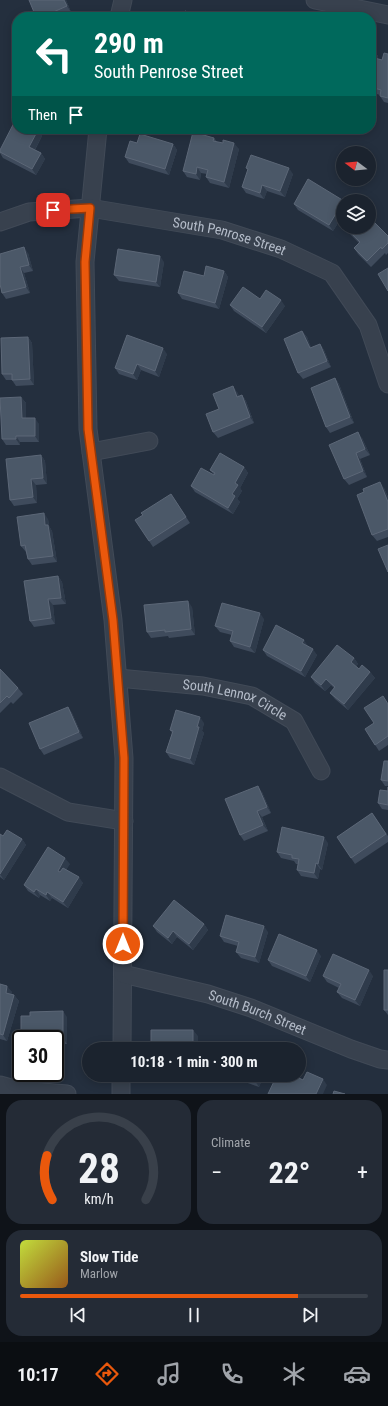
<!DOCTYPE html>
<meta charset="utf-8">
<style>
:root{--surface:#1b232e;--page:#242b36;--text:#f1f3f6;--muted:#a0a4aa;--line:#39404a;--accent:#ea580c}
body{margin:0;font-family:"Roboto Condensed",sans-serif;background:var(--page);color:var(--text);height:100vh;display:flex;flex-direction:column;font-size:15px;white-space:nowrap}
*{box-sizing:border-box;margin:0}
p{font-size:13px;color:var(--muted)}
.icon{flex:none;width:22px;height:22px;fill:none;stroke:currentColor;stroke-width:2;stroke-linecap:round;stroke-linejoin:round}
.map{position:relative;height:1094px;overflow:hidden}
.sheet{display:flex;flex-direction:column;gap:6px;padding:6px;background:#0f1319;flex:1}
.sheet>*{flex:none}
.guide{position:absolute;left:12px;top:12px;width:364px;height:122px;border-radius:16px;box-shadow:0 2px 10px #0003,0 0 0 1px var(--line);background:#00695c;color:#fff;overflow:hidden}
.needle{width:26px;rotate:286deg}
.fabs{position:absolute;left:336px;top:146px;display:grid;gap:8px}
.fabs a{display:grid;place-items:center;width:40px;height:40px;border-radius:50%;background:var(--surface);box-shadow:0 2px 10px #0003,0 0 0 1px var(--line);font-size:20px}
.speed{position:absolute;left:12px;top:1030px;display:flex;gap:8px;font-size:20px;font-weight:700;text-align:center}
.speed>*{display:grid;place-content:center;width:52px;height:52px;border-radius:50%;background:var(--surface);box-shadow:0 2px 10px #0003,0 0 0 1px var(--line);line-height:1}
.speed .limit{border:2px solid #111;border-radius:6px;background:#fff;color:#111}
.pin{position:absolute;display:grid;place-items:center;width:34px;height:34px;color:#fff;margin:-17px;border-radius:8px;box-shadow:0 2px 6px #0006}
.me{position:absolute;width:44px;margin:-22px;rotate:0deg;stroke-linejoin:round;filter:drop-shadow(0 0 3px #0008)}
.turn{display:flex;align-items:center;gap:14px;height:84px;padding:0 16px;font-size:18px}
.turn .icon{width:52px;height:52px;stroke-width:2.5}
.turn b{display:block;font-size:28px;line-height:34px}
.then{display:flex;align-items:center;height:38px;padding:0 16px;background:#0003;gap:8px;font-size:15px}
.big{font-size:30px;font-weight:700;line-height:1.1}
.sheet .widget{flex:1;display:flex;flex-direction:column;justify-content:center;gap:6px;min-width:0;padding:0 14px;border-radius:16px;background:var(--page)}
.sheet .dial{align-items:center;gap:0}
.dial svg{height:104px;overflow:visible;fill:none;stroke:var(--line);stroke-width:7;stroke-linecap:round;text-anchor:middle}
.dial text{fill:var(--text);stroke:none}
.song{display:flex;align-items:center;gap:12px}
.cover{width:48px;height:48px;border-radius:6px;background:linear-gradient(135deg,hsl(70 70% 55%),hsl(30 70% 35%))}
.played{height:4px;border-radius:2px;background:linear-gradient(90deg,var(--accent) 80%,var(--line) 80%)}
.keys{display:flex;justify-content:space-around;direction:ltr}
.heat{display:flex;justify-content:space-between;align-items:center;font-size:22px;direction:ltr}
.sheet .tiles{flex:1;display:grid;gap:6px;grid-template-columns:1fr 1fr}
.widget:last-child{grid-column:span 2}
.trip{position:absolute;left:82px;top:1042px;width:224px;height:40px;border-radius:20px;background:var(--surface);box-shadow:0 2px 10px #0003,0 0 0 1px var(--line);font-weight:700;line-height:40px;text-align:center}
.menu{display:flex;height:64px;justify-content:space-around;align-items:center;background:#0b0e12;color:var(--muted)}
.menu .icon{width:28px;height:28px}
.menu .current{color:var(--accent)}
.menu b{font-size:18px;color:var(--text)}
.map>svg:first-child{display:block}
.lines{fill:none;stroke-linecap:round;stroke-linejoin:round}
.minor-casing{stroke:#414a57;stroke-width:19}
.minor{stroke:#38414e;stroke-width:17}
.wall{fill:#3f4b5c}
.shaded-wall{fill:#2f3b4b}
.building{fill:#4b5868;stroke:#5c6777}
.route-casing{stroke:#983908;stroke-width:10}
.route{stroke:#ea580c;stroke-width:7}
.labels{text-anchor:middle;stroke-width:4;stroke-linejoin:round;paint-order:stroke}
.street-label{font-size:14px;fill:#b4bcc9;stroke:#1d2633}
</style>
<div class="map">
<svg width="388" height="1094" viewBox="0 0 388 1094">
<rect width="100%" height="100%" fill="#242f3e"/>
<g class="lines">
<g class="minor-casing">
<g id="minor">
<path d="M 315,0 L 388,15"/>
<path d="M 119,17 L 123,0"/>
<path d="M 98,129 L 85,262 L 88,429 L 113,620 L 124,758 L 122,1049"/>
<path id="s1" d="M 0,222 L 29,212 L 90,208 L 222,230 L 281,249 L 332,273 L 368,325 L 388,384"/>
<path d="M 91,452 L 149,441"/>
<path id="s2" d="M 118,678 L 203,686 L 252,696 L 294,721 L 321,771"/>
<path d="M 0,777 L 68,812 L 124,821"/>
<path id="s3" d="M 123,974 L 208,994 L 251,1008 L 351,1049 L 380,1059 L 388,1060"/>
<path d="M 0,1085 L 18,1090 L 67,1094"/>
<path d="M 121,1094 L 121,1075"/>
</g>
</g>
<use href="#minor" class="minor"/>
</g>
<path class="wall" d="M 66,0 L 71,12 L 59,17 L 36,17 Z
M 371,49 L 373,50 L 378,56 L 377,59 L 382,60 L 388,54 L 388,103 L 384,102 L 380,96 L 380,95 L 374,93 L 372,98 L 371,97 Z
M 38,130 L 42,136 L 35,150 L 41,153 L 45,159 L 36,175 L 3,158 L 0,153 L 0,150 Z
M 214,138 L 217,142 L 239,149 L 229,188 L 210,183 L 206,177 L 207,174 L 201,173 L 200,180 L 187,177 L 183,171 Z
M 137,143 L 173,144 L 177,150 L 169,175 L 129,163 L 125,157 Z
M 246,168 L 293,174 L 285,197 L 267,191 L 264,199 L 246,193 L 242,187 L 248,170 Z
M 343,201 L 343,215 L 333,231 L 298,210 L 294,204 Z
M 347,229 L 388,236 L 388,253 L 386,255 L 385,253 L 371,267 L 358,254 L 354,248 L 359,243 L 351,235 Z
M 28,253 L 33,271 L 24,273 L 30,293 L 6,299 L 2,293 Z
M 164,262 L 160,287 L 119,281 L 114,275 Z
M 224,271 L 228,277 L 219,309 L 182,299 L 178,293 L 204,276 Z
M 260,299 L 285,306 L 266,333 L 234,311 L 230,305 Z
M 302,331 L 307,337 L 311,348 L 320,344 L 324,350 L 331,367 L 303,379 L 298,373 Z
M 28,337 L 32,343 L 34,385 L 16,386 L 12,380 L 6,380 L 2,374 Z
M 167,354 L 159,377 L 141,370 L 137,380 L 119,374 L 115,368 Z
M 335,378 L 339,384 L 354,423 L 330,433 L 326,427 Z
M 237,392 L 239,396 L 242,395 L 246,401 L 254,423 L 218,438 L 213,432 L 219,409 Z
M 21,397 L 26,403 L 26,418 L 39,424 L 39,442 L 20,442 L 20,445 L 6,445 L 2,439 Z
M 362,438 L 370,455 L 360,459 L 367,477 L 349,485 L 344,479 Z
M 41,455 L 45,461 L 47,484 L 36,485 L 37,503 L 14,506 L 10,500 Z
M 244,467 L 248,473 L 240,488 L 242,491 L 237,499 L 240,502 L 233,514 L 195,492 L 191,486 L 214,475 L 210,470 Z
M 384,488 L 388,497 L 388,537 L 377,541 L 372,535 Z
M 175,500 L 190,523 L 153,547 L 149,541 Z
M 48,519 L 49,526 L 52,531 L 57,562 L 32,565 L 28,559 L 26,552 L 21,546 Z
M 58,576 L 62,582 L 66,604 L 53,605 L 55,624 L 34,627 L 30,621 Z
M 192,607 L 195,635 L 169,638 L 168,636 L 151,638 L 147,632 Z
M 264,619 L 255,653 L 234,647 L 230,641 L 232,635 L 220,632 L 215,626 Z
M 307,646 L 317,655 L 305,677 L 267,656 L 263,650 Z
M 354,658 L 358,664 L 356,666 L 359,669 L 370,672 L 375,678 L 348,710 L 335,699 L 330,693 L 334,688 L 331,685 L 325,691 L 315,683 L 311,677 Z
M 0,669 L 18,688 L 23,694 L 13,704 L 11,702 L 0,713 Z
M 388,703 L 388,745 L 379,751 L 365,729 L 374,723 Z
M 68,707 L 72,713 L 83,738 L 44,755 L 40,749 Z
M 204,723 L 202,731 L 204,733 L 194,765 L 170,758 L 166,752 L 172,733 L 170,730 Z
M 388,761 L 388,786 L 385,786 L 381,780 Z
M 388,787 L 388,810 L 382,809 L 378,803 L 388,791 Z
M 262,792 L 271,813 L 262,817 L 268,831 L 244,841 L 240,835 Z
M 372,813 L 388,836 L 388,842 L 355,864 L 337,837 Z
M 0,834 L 3,836 L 22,839 L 26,845 L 4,880 L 0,877 Z
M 328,843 L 322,870 L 320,869 L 318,879 L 301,876 L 297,870 L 298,864 L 296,864 L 294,861 L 281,858 L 277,852 Z
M 70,864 L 66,869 L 83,883 L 68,908 L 52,898 L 50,901 L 40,895 L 39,898 L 28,891 L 24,885 Z
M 204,924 L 208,930 L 193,950 L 177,937 L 172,944 L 157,932 L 153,926 Z
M 268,932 L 259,963 L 241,958 L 236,952 L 238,946 L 224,942 L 220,936 Z
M 321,956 L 310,982 L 272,966 L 268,960 Z
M 388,970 L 388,1015 L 384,1010 Z
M 323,976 L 373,976 L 360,1006 L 342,998 L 337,992 L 339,988 L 327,982 Z
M 0,984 L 12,992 L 11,994 L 14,995 L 19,1001 L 7,1041 L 0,1039 Z
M 67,1017 L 67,1044 L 56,1044 L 56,1047 L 55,1047 L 55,1039 L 21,1039 Z
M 226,1075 L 264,1075 L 259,1087 Z"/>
<path class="shaded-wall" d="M 64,0 L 66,0 L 71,12 L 67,6 Z
M 373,50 L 378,56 L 376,63 L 371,57 Z
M 371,89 L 374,93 L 372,98 L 371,96 Z
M 38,130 L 42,136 L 33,153 L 29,147 Z
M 234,143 L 239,149 L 229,188 L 224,182 Z
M 173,144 L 177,150 L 169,175 L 165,169 Z
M 41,153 L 45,159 L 36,175 L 32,169 Z
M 197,167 L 201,173 L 200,180 L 196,174 Z
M 289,168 L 293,174 L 285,197 L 280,191 Z
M 262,185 L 267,191 L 264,199 L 260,193 Z
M 343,202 L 343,215 L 333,231 L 329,225 Z
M 24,247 L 28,253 L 33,271 L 29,265 Z
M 160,256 L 164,262 L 160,287 L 156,282 Z
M 20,267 L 24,273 L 30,293 L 26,287 Z
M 224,271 L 228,277 L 219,309 L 215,303 Z
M 281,300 L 285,306 L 266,333 L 262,327 Z
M 302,331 L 307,337 L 314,354 L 310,348 Z
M 28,337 L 32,343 L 34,385 L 30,379 Z
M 320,344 L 324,350 L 331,367 L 327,361 Z
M 163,348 L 167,354 L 159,377 L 155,371 Z
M 137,364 L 141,370 L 137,380 L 133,374 Z
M 335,378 L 339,384 L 354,423 L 350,417 Z
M 233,386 L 237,392 L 242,403 L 237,397 Z
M 242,395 L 246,401 L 254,423 L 250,417 Z
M 21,397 L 26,403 L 26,424 L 22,418 Z
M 35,418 L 39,424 L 39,442 L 35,436 Z
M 358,432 L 362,438 L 370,455 L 365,449 Z
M 16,436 L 20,442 L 20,445 L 16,439 Z
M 356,453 L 360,459 L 367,477 L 363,471 Z
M 41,455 L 45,461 L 47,484 L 43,478 Z
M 244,467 L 248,473 L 240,488 L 242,491 L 237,499 L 240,502 L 233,514 L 228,508 L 235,483 Z
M 31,479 L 36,485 L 37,503 L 33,497 Z
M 380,482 L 384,488 L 388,497 L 388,502 Z
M 44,513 L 48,519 L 49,526 L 52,531 L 57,562 L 53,556 L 45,525 Z
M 58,576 L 62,582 L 66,604 L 61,598 Z
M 48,599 L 53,605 L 55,624 L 51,618 Z
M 188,601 L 192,607 L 195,635 L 191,629 Z
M 260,613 L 264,619 L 255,653 L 250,647 Z
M 304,640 L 308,646 L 302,643 Z
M 313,649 L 317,655 L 305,677 L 301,671 Z
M 354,658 L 358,664 L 355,668 L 351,662 Z
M 370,672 L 375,678 L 348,710 L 344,704 Z
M 326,679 L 331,685 L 325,691 L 321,685 Z
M 68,707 L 72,713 L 83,738 L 79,732 Z
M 200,717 L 204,723 L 202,731 L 204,733 L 194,765 L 190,759 L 197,727 Z
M 258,786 L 262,792 L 271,813 L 267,807 Z
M 257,811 L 262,817 L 268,831 L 263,825 Z
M 324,837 L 328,843 L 322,870 L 318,864 Z
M 22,839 L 26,845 L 4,880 L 0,874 Z
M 65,858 L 70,864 L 62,877 L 58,871 Z
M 316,863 L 320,869 L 318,879 L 314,873 Z
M 79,877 L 83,883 L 68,908 L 63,902 Z
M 36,889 L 40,895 L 39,898 L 34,892 Z
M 47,892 L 52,898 L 50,901 L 46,895 Z
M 204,924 L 208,930 L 193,950 L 189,944 Z
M 264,926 L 268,932 L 259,963 L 255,957 Z
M 173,931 L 177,937 L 172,944 L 168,938 Z
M 317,950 L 321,956 L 310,982 L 306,976 Z
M 369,970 L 373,976 L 360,1006 L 355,1000 Z
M 7,986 L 12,992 L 10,999 L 6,993 Z
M 14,995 L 19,1001 L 7,1041 L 3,1035 Z
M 63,1011 L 67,1017 L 67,1044 L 63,1038 Z
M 193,1030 L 198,1036 L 198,1049 L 193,1049 Z
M 258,1075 L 264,1075 L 259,1087 L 255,1081 Z
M 323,1079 L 327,1085 L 323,1094 L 316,1094 Z"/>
<path class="building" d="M 29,0 L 64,0 L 67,6 L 42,17 L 36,17 Z
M 186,11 L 188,17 L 170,17 Z
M 371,49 L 373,50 L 371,57 L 382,60 L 384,53 L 388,54 L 388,98 L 380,96 L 381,90 L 371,87 Z
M 16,119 L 17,120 L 17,129 L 35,129 L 38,130 L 29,147 L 41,153 L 32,169 L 0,152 L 0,150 Z
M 193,132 L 214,138 L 213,141 L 223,143 L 223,140 L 234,143 L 224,182 L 206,177 L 208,170 L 197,167 L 196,174 L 183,171 Z
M 140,134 L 173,144 L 165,169 L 125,157 L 130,141 L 137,143 Z
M 251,155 L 289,168 L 280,191 L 262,185 L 260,193 L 242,187 L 248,169 L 246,168 Z
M 308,179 L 344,201 L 343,201 L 343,202 L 329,225 L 294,204 Z
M 369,217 L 388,236 L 388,243 L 382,249 L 381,247 L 367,261 L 354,248 L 360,242 L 347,229 L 349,227 L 369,227 Z
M 24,247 L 29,265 L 20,267 L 26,287 L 2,293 L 0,284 L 0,254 Z
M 118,249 L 160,256 L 156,282 L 114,275 Z
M 206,266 L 224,271 L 215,303 L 178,293 L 184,271 L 204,276 Z
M 388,268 L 388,291 L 378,274 Z
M 243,287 L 260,299 L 266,290 L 281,300 L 262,327 L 230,305 Z
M 302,331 L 310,348 L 320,344 L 327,361 L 298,373 L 284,339 Z
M 127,335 L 163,348 L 155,371 L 137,364 L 133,374 L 115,368 Z
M 28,337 L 30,379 L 12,380 L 12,374 L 2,374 L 1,338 Z
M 335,378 L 350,417 L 326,427 L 311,388 Z
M 233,386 L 237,397 L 242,395 L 250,417 L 213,432 L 206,414 L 219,409 L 213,394 Z
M 21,397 L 22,418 L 35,418 L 35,436 L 16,436 L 16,439 L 2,439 L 0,398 Z
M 358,432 L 365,449 L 356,453 L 363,471 L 344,479 L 329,445 Z
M 220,453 L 244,467 L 235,483 L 238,485 L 232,494 L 235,496 L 228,508 L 191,486 L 201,468 L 214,475 L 215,473 L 210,470 Z
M 41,455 L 43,478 L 31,479 L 33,497 L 10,500 L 6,459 Z
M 380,482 L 388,502 L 388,529 L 372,535 L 357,495 L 364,492 L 363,489 Z
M 171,494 L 186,517 L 149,541 L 135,520 L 143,515 L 141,513 Z
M 44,513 L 45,525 L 48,525 L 53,556 L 28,559 L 25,545 L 21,546 L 17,517 Z
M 388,545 L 388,572 L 378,549 Z
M 58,576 L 61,598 L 48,599 L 51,618 L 30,621 L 24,581 Z
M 188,601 L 191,629 L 165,632 L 165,630 L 147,632 L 144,605 Z
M 222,603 L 260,613 L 250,647 L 230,641 L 233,631 L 215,626 Z
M 276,625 L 304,640 L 302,643 L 313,649 L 301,671 L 263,650 Z
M 337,645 L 354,658 L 351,662 L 359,669 L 362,665 L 370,672 L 344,704 L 330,693 L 335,687 L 326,679 L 321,685 L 311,677 Z
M 0,669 L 18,688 L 9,698 L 7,696 L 0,703 Z
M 383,696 L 388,704 L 388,736 L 375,745 L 365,729 L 374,723 L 364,708 Z
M 68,707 L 79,732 L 40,749 L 29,723 Z
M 176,710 L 200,717 L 197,727 L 199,727 L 190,759 L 166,752 L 173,731 L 170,730 Z
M 384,761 L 388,761 L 388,781 L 381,780 Z
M 258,786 L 267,807 L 257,811 L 263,825 L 240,835 L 225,799 Z
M 388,787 L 388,805 L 378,803 L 380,790 L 388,791 Z
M 372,813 L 386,834 L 351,858 L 337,837 Z
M 282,827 L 324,837 L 318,864 L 316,863 L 314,873 L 297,870 L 299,859 L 292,858 L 292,855 L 277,852 Z
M 7,830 L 22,839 L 0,874 L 0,834 L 3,836 Z
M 48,847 L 65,858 L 58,871 L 60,872 L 63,868 L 79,877 L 63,902 L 47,892 L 46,895 L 36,889 L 34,892 L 24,885 Z
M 174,900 L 204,924 L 189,944 L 173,931 L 168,938 L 153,926 Z
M 226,915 L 264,926 L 255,957 L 236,952 L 239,942 L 220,936 Z
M 279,934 L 317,950 L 306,976 L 268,960 Z
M 333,954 L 369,970 L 355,1000 L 337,992 L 341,984 L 323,976 Z
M 384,970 L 388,970 L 388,1010 L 384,1010 Z
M 0,984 L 7,986 L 6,993 L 14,995 L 3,1035 L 0,1034 Z
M 63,1011 L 63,1038 L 21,1039 L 21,1016 L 30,1016 L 30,1012 Z
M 151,1030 L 193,1030 L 193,1049 L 151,1049 Z
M 248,1046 L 255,1049 L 247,1049 Z
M 307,1072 L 323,1079 L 316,1094 L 268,1094 L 277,1075 L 293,1075 L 303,1080 Z
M 238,1075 L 258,1075 L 255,1081 Z
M 334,1091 L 345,1094 L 333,1094 Z"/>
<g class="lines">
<g class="route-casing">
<path id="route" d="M 53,210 L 90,208 L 85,262 L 88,429 L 113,620 L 124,758 L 123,944"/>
</g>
<use href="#route" class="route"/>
</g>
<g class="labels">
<g class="street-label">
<text dy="5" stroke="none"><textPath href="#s1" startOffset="234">South Penrose Street</textPath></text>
<text dy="5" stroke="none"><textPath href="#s2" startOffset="120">South Lennox Circle</textPath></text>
<text dy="5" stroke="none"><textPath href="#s3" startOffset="140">South Burch Street</textPath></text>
</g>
</g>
</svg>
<div class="fabs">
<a><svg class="needle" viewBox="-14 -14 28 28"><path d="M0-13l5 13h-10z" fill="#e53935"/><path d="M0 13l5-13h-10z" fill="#a0a4aa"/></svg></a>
<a><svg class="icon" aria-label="layers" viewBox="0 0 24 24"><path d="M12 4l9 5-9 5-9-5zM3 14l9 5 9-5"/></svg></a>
</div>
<div class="speed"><div class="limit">30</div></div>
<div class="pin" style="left:53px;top:210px;background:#d93025"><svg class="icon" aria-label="arrive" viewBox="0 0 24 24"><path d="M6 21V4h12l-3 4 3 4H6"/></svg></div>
<svg class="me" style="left:123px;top:944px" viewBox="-20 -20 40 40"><circle r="17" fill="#ea580c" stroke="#fff" stroke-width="3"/><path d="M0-11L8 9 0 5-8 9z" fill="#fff"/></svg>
<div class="trip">10:18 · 1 min · 300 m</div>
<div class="guide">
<div class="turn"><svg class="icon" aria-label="left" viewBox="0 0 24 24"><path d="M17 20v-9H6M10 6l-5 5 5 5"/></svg><div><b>290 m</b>South Penrose Street</div></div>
<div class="then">Then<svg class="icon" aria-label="arrive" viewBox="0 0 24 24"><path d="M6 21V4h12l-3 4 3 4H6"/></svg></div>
</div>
</div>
<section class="sheet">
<div class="tiles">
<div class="widget dial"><svg viewBox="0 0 100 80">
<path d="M14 69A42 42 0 1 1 86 69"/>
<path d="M14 69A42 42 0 0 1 10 35" stroke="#ea580c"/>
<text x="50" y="56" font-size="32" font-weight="700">28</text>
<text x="50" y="72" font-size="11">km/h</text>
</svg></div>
<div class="widget"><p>Climate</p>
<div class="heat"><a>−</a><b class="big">22°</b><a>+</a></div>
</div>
<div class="widget">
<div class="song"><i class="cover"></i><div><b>Slow Tide</b><p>Marlow</p></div></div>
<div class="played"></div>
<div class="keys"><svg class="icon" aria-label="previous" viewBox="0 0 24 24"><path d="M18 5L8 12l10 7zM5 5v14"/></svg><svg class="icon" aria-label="pause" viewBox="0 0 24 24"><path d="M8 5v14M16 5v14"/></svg><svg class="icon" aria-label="next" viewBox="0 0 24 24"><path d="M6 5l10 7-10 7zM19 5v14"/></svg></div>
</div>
</div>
</section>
<nav class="menu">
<b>10:17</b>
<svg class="icon current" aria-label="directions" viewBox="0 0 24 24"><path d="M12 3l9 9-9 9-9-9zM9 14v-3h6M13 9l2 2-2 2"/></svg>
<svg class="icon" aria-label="music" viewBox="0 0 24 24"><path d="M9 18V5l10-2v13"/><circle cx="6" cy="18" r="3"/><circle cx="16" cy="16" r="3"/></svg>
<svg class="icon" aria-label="phone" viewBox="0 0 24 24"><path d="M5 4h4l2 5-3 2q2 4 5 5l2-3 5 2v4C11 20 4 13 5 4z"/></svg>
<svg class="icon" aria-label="climate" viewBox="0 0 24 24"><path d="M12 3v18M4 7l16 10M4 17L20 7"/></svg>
<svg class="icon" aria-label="car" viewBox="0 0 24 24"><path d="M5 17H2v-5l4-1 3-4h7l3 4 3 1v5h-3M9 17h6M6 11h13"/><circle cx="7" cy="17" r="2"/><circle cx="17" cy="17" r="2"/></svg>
</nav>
